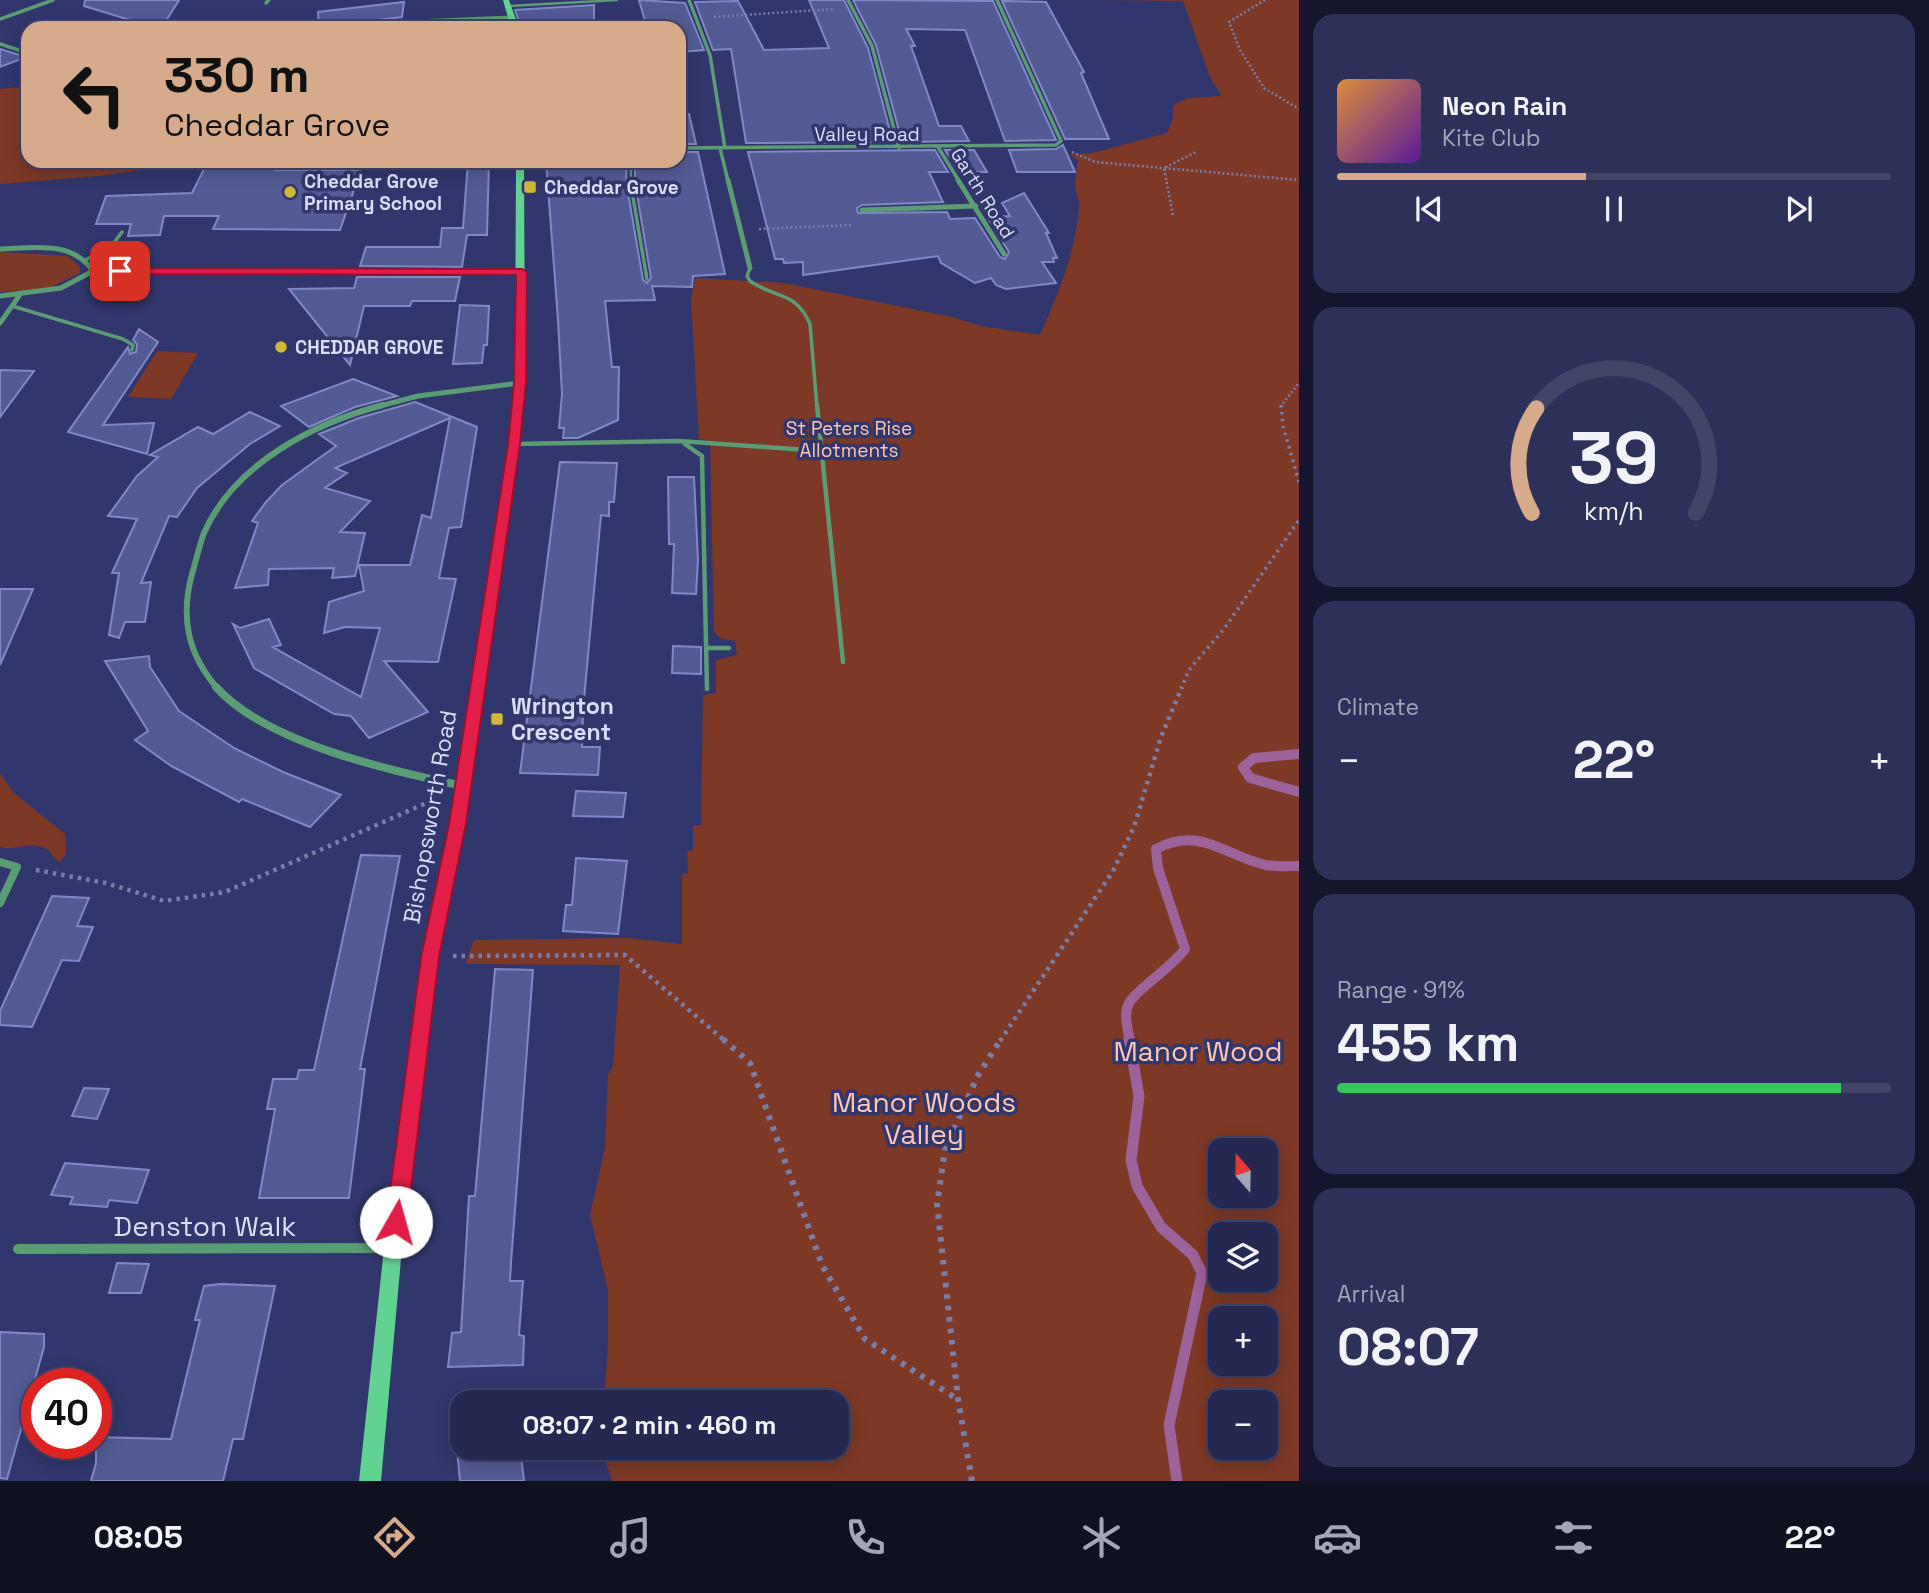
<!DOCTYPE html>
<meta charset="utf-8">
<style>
:root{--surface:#252851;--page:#2d3058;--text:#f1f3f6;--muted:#a3a6b7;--line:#424468;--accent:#d6ab8b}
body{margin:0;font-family:"Space Grotesk",sans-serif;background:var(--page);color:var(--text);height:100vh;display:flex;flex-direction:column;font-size:26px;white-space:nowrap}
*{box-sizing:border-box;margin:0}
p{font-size:23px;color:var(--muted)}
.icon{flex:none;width:38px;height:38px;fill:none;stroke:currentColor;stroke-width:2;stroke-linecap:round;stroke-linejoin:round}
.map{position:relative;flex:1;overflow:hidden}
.panel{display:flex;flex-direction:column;gap:14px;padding:14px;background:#14162d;width:630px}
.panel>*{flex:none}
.banner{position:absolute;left:21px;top:21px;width:665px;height:147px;border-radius:21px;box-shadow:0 4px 18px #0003,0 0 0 2px var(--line);background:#d6ab8b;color:#111;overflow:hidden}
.needle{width:46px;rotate:340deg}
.tools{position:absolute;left:1208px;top:1138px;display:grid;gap:14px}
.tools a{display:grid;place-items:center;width:70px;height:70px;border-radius:14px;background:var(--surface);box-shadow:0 4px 18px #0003,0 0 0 2px var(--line);font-size:35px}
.speed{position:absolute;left:21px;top:1368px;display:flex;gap:14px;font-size:35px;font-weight:700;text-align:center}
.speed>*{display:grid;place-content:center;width:91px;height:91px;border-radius:50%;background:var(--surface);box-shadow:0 4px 18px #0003,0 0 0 2px var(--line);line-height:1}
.speed .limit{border:10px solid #d22;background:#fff;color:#111}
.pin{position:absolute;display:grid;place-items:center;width:60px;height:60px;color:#fff;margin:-30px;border-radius:14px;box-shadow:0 4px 10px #0006}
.me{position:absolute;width:77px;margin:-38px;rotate:7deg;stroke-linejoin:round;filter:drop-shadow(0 0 5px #0008)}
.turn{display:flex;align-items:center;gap:24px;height:147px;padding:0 28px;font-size:32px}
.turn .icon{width:91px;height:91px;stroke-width:2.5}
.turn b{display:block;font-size:49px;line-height:60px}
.big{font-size:52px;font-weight:700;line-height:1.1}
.panel .tile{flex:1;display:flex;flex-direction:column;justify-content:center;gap:10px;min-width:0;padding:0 24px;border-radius:21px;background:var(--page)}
.panel .dial{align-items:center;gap:0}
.dial svg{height:182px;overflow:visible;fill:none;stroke:var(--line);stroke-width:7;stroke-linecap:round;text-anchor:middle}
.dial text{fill:var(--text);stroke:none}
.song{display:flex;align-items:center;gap:21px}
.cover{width:84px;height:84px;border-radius:10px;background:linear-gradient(135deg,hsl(30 70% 55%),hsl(270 70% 35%))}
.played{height:7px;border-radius:4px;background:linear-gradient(90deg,var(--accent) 45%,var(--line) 45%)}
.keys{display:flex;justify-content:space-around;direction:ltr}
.heat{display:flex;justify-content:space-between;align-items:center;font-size:38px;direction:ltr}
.charge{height:10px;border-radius:5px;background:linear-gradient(90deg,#34c759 91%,var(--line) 0)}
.trip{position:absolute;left:450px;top:1390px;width:399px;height:70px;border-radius:21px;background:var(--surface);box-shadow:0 4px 18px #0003,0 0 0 2px var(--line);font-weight:700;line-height:70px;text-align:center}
.dock{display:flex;height:112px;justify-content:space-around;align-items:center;background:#0f1020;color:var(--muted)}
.dock .icon{width:49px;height:49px}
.dock .on{color:var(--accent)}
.dock b{font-size:32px;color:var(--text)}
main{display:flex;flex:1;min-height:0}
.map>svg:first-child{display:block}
.green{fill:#7d3926;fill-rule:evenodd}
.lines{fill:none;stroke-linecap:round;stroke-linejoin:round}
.stream-far1{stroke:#9c629a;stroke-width:10}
.stream{stroke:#9c629a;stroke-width:11}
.building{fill:#525b94;stroke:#7f89c6;stroke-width:2}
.path-far3{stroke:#797ea8;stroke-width:2.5;stroke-dasharray:2 2.5;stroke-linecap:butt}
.path-far2{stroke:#797ea8;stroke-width:3.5;stroke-dasharray:2.5 4.5;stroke-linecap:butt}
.path-far1{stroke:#797ea8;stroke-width:4.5;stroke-dasharray:3.5 5;stroke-linecap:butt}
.path{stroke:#797ea8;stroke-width:6;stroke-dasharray:4.5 7;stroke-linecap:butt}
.lane-far2{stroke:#5a9c74;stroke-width:2.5}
.lane-far1{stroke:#5a9c74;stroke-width:3.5}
.lane{stroke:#5a9c74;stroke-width:4.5}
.street-far4{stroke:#5a9c74;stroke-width:3.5}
.street-far3{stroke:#5a9c74;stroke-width:5}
.street-far2{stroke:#5a9c74;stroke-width:6}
.street-far1{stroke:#5a9c74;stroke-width:8}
.street{stroke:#5a9c74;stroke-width:10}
.secondary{fill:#62d292;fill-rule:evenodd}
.route{fill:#e11d48;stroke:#92132f;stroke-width:2}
.poi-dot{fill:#d2b635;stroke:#31366c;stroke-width:2.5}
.labels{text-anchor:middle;stroke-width:7;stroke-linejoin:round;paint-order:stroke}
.far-street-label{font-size:19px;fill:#d9dff9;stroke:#31366c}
.far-poi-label{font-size:19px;font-weight:bold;fill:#d9dff9;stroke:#31366c;text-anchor:start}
.far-park-label{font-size:19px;fill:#fec5b5;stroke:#31366c}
.poi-label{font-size:23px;font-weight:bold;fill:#d9dff9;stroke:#31366c;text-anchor:start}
.street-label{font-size:23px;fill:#d9dff9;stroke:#31366c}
.near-park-label{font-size:28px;fill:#fec5b5;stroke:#31366c}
.near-street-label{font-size:28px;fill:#d9dff9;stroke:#31366c}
</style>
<main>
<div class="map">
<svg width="1299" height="1481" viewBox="0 0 1299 1481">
<rect width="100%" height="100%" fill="#31366c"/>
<path class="green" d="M 1102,0 L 1299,0 L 1299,1481 L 612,1481 L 601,1447 L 836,1447 L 836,1402 L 604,1402 L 608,1346 L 608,1290 L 590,1215 L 605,1148 L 608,1075 L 613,1066 L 620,965 L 465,964 L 474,940 L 628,938 L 682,944 L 682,874 L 688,873 L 687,851 L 693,850 L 693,826 L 701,825 L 703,695 L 716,693 L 716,660 L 737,655 L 735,641 L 720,638 L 714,632 L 710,441 L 699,439 L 691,299 L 695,278 L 784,283 L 952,317 L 981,326 L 1040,335 C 1059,292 1075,254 1079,208 C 1080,200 1076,194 1075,187 C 1075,179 1077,168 1078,160 L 1069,154 L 1089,154 L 1167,133 L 1173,118 L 1173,105 L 1188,98 L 1222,96 L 1210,77 L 1183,1 ZM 1220,1150 L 1265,1150 L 1265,1195 L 1220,1195 ZM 1220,1234 L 1265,1234 L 1265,1279 L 1220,1279 ZM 1220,1318 L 1265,1318 L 1265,1363 L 1220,1363 ZM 1220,1402 L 1265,1402 L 1265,1447 L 1220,1447 Z
M 28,86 L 28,161 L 190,163 L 99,176 L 0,184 L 0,89 Z
M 0,252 L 68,256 L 80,267 L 80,273 L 47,289 L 0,292 Z
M 157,351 L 198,353 L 171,399 L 128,397 Z
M 0,774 L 14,793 L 65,834 L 66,855 L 60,862 C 52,859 53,852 45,848 C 30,841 15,851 0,847 Z"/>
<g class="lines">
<path class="stream-far1" d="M 1299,754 L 1254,758 L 1243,767 L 1250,778 L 1299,792
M 1130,1041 C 1128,1030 1123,1014 1129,1003 C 1137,989 1171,968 1185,949 L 1158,868 L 1156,849 C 1201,826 1223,855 1266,865 C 1276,867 1288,866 1299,866"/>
<path class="stream" d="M 1129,1039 L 1139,1096 L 1131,1160 L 1137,1186 L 1161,1227 L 1193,1255 L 1202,1273 L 1169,1425 L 1177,1481"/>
</g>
<path class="building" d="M 85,0 L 179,0 L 164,24 L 143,24 L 84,6 Z
M 639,0 L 685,3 L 704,50 L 679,52 L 679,28 L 647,28 Z
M 809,0 L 844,0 L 868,48 L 893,142 L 746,143 L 731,49 L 713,50 L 695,2 L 738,1 L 764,50 L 829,48 Z
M 853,0 L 993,1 L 1056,140 L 1005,141 L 965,30 L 906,29 L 915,46 L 911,46 L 939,126 L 961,126 L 969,141 L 902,142 L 876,45 Z
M 1002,1 L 1046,2 L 1084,72 L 1081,73 L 1109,139 L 1065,139 Z
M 404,2 L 402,17 L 345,24 L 342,28 L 319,28 L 318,12 Z
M 594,5 L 594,28 L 521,28 L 515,10 Z
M 0,49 L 26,57 L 0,67 Z
M 689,114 L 696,144 L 679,144 L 679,115 Z
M 1063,145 L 1075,172 L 1017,172 L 1009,150 L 1056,149 Z
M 935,150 L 948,172 L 929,172 L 943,202 L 862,205 L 857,208 L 858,213 L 947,212 L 950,219 L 975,218 L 1000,257 L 1005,259 L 1009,252 L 987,217 L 1010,216 L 1002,203 L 1024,193 L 1049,233 L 1046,233 L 1057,258 L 1053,258 L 1054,262 L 1042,262 L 1056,283 L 1006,289 L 996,285 L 991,278 L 975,283 L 941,263 L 938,256 L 803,275 L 803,262 L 784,263 L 783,259 L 775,259 L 748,152 Z
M 945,150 L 974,150 L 987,172 L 959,172 Z
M 679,152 L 698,152 L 725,274 L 693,276 L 692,287 L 652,286 L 655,300 L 605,301 L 612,367 L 619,367 L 618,420 L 578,438 L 563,438 L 564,428 L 559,428 L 562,394 L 558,320 L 546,161 L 627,161 L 626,181 L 643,280 L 647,283 L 651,278 L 635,182 L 635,161 L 679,161 Z
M 228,161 L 278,161 L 275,170 L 361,170 L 340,230 L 213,229 L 219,216 L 164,216 L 160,235 L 128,236 L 131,224 L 96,224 L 106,196 L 192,193 L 206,165 L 226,165 Z
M 468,161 L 489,161 L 487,235 L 467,235 L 462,267 L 360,266 L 366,247 L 440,247 L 442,228 L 463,228 Z
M 357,277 L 460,277 L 455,301 L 412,301 L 410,306 L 364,306 L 350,365 L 289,289 L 354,288 Z
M 460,305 L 489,306 L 487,345 L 484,345 L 482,363 L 453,364 Z
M 139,329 L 158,342 L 103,425 L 154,423 L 147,454 L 68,432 L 128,347 L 130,354 L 136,352 L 137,344 L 133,340 Z
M 0,370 L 34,371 L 0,417 Z
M 353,379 L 397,396 L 355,407 L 309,427 L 281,406 Z
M 415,402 L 477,427 L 461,527 L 449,528 L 439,578 L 456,579 L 438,662 L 384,661 L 428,712 L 369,738 L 351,716 L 334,714 L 254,668 L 233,624 L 240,628 L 269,619 L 281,645 L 273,647 L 361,697 L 380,628 L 345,627 L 324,633 L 329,602 L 364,591 L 359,565 L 410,565 L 422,515 L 431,518 L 450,418 L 335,468 L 347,473 L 325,488 L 370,501 L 340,532 L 365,533 L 355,576 L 332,578 L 334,568 L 269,569 L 268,585 L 235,588 L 258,523 L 252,521 L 266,502 L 282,485 L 336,446 L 319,434 L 359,418 Z
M 250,412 L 280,426 L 250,444 L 197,488 L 177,517 L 169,516 L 141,583 L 151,582 L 145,622 L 125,622 L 119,638 L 109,635 L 119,573 L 112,573 L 137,519 L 108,516 L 137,476 L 158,457 L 150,455 L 198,427 L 213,434 Z
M 560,462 L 617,463 L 614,502 L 609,502 L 609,516 L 601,515 L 583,710 L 582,747 L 600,747 L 598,775 L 520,773 Z
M 668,477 L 694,477 L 698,560 L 696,594 L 672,593 L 674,544 L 669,544 Z
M 0,589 L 33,589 L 0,665 Z
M 673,646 L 701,647 L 701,674 L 672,673 Z
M 149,656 L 150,667 L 179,711 L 234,748 L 283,772 L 341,795 L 310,827 L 242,799 L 239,802 L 171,766 L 135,740 L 148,731 L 105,661 Z
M 576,791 L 626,793 L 623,817 L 573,816 Z
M 361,855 L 400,856 L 360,1069 L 365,1069 L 349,1198 L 259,1198 L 275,1109 L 267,1109 L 273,1079 L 297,1079 L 299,1070 L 314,1070 Z
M 576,858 L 627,861 L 618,934 L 563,931 L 566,905 L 572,905 Z
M 52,896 L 89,898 L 77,926 L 93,927 L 79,961 L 62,960 L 32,1027 L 0,1025 L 0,1011 Z
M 495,969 L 533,970 L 511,1263 L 510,1281 L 523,1281 L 519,1335 L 524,1336 L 523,1365 L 448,1367 L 452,1333 L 461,1332 L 469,1196 L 475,1196 Z
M 84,1088 L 109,1089 L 97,1119 L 72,1116 Z
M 65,1163 L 149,1170 L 137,1203 L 109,1200 L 107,1207 L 70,1204 L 73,1197 L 51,1195 Z
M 117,1263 L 149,1264 L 141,1293 L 109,1293 Z
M 220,1284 L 275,1286 L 243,1439 L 233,1439 L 223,1481 L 91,1481 L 96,1463 L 96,1437 L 171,1439 L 200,1320 L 195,1320 L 204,1286 Z
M 0,1332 L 44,1334 L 44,1347 L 7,1479 L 0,1478 Z
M 462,1407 L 462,1447 L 520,1447 L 524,1481 L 460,1481 L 453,1409 Z"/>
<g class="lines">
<path class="path-far3" d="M 1265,0 L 1229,22 L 1240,50 L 1264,88 L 1299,109
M 714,17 L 834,9
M 1072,152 L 1095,162 L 1299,180
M 1173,215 L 1164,168 L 1196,152
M 759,229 L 853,225
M 1280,407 L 1299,383"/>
<path class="path-far2" d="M 1281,405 L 1283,426 L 1299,482
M 1181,689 L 1189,670 L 1224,629 L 1299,520"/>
<path class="path-far1" d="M 36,870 L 106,883 L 164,901 L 225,892 L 433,800
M 453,956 L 625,955 L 725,1041
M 1000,1041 L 1113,871 L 1134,827 L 1161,737 L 1182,687"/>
<path class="path" d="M 723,1039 L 750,1063 L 822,1265 L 865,1339 L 957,1399
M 972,1481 L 958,1399 L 937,1204 L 945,1150 L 977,1077 L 1001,1039"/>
<path class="lane-far2" d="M 509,6 L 617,0
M 631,181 L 631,161"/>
<path class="lane-far1" d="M 630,180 L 647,279
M 85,260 L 110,248 L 122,232
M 750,268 L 747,276 L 750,281 C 776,299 796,291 810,324 L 817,407
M 12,306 L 123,339 L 133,345 L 132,350"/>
<path class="lane" d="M 817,405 L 843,662
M 514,444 L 679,441 L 821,451
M 685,444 L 702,456 L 707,689
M 706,648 L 729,648"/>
<path class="street-far4" d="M 689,0 L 710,55 L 725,148
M 848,0 L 872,46 L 899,148
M 266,3 L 269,0
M 0,19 L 53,0
M 181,25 L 221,28
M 346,28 L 376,23 L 513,17
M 0,44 L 28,53
M 938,147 L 959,181
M 679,148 L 1056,145 L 1061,141 L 997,0
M 720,148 L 728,181"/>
<path class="street-far3" d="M 728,180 L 750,268
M 958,180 L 1004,254
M 862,210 L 976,206
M 0,249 C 33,248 72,240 93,271
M 0,296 L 61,288 L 93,271 L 522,272
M 0,323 L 19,296
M 376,407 L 418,396 L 520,383"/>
<path class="street-far2" d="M 218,689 C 188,655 180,618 192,574 C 196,561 199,546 204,533 C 234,464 314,423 383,405"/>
<path class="street-far1" d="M 216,687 C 266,743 391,771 463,786
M 0,862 L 17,867 L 0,903"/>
<path class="street" d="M 18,1249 L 392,1248"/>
<path class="secondary" d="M 503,0 L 509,0 L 519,28 L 511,28 Z
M 516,161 L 524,161 L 525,383 L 520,444 L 465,824 L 438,956 L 402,1248 L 381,1481 L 359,1481 L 384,1248 L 422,956 L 451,824 L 508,444 L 515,383 Z"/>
</g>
<path class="route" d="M 120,268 L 522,269 L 527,272 L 526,383 L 520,444 L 466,824 L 439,957 L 407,1222 L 404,1229 L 396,1231 L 389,1229 L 386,1222 L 421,957 L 449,824 L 508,444 L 514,383 L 516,275 L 116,274 L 114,271 Z"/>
<g class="poi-dot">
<rect x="523" y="180" width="14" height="14" rx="3.5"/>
<circle cx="290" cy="192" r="7"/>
<circle cx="281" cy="347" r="7"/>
<rect x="490" y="712" width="14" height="14" rx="3.5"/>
</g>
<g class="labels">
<g class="far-street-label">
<text x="867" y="141">Valley Road</text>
<text transform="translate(983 193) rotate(58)" y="7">Garth Road</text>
</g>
<g class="far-poi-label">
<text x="304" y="188">Cheddar Grove<tspan x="304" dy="22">Primary School</tspan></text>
<text x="544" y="194">Cheddar Grove</text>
<text x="295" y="354">CHEDDAR GROVE</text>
</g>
<g class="far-park-label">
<text x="849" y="435">St Peters Rise<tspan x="849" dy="22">Allotments</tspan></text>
</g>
<g class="poi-label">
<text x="511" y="714">Wrington<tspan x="511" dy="26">Crescent</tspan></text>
</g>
<g class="street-label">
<text transform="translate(430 817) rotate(-80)" y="8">Bishopsworth Road</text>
</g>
<g class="near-park-label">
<text x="1198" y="1061">Manor Wood</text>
<text x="924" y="1112">Manor Woods<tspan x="924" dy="32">Valley</tspan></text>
</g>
<g class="near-street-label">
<text x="205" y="1236">Denston Walk</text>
</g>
</g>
</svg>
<div class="tools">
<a><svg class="needle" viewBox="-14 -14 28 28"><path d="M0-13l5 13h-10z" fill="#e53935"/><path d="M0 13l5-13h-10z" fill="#a3a6b7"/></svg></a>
<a><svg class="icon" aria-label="layers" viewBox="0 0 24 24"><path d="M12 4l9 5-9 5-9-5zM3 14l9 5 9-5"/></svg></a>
<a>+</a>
<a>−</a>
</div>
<div class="speed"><div class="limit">40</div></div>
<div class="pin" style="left:120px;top:271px;background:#d93025"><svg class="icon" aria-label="arrive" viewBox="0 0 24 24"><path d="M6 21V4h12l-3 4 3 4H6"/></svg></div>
<svg class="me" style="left:396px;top:1222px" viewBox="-20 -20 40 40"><circle r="19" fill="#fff"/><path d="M0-13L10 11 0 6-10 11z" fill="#e11d48"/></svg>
<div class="trip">08:07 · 2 min · 460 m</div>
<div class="banner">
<div class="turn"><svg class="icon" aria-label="left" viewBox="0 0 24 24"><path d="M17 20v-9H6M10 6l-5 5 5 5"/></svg><div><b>330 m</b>Cheddar Grove</div></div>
</div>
</div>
<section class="panel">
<div class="tile">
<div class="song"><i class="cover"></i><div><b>Neon Rain</b><p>Kite Club</p></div></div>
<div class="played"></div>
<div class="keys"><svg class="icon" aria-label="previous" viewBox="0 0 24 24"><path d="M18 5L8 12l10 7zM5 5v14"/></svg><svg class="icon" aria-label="pause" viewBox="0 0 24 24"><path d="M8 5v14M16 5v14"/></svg><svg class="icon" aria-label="next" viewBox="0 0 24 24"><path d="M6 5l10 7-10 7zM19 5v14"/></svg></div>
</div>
<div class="tile dial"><svg viewBox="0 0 100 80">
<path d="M14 69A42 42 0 1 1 86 69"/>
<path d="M14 69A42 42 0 0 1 16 23" stroke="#d6ab8b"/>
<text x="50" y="56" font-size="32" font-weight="700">39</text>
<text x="50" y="72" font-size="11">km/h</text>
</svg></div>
<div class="tile"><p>Climate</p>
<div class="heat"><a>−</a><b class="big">22°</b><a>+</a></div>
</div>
<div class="tile"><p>Range · 91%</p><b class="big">455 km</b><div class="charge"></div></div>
<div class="tile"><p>Arrival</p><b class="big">08:07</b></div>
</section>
</main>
<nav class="dock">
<b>08:05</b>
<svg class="icon on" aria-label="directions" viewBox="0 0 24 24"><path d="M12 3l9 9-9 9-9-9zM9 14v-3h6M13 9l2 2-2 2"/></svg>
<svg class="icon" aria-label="music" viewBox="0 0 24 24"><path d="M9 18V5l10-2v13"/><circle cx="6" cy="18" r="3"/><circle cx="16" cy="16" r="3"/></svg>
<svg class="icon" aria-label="phone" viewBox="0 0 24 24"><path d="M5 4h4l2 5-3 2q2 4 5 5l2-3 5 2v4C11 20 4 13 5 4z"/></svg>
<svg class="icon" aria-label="climate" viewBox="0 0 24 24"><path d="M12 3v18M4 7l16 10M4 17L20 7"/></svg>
<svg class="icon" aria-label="car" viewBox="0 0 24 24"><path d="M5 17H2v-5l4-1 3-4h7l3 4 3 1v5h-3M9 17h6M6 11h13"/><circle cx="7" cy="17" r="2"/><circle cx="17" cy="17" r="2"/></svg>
<svg class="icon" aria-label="filters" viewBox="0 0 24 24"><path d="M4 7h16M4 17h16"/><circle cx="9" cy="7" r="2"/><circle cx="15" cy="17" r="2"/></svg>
<b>22°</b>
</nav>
